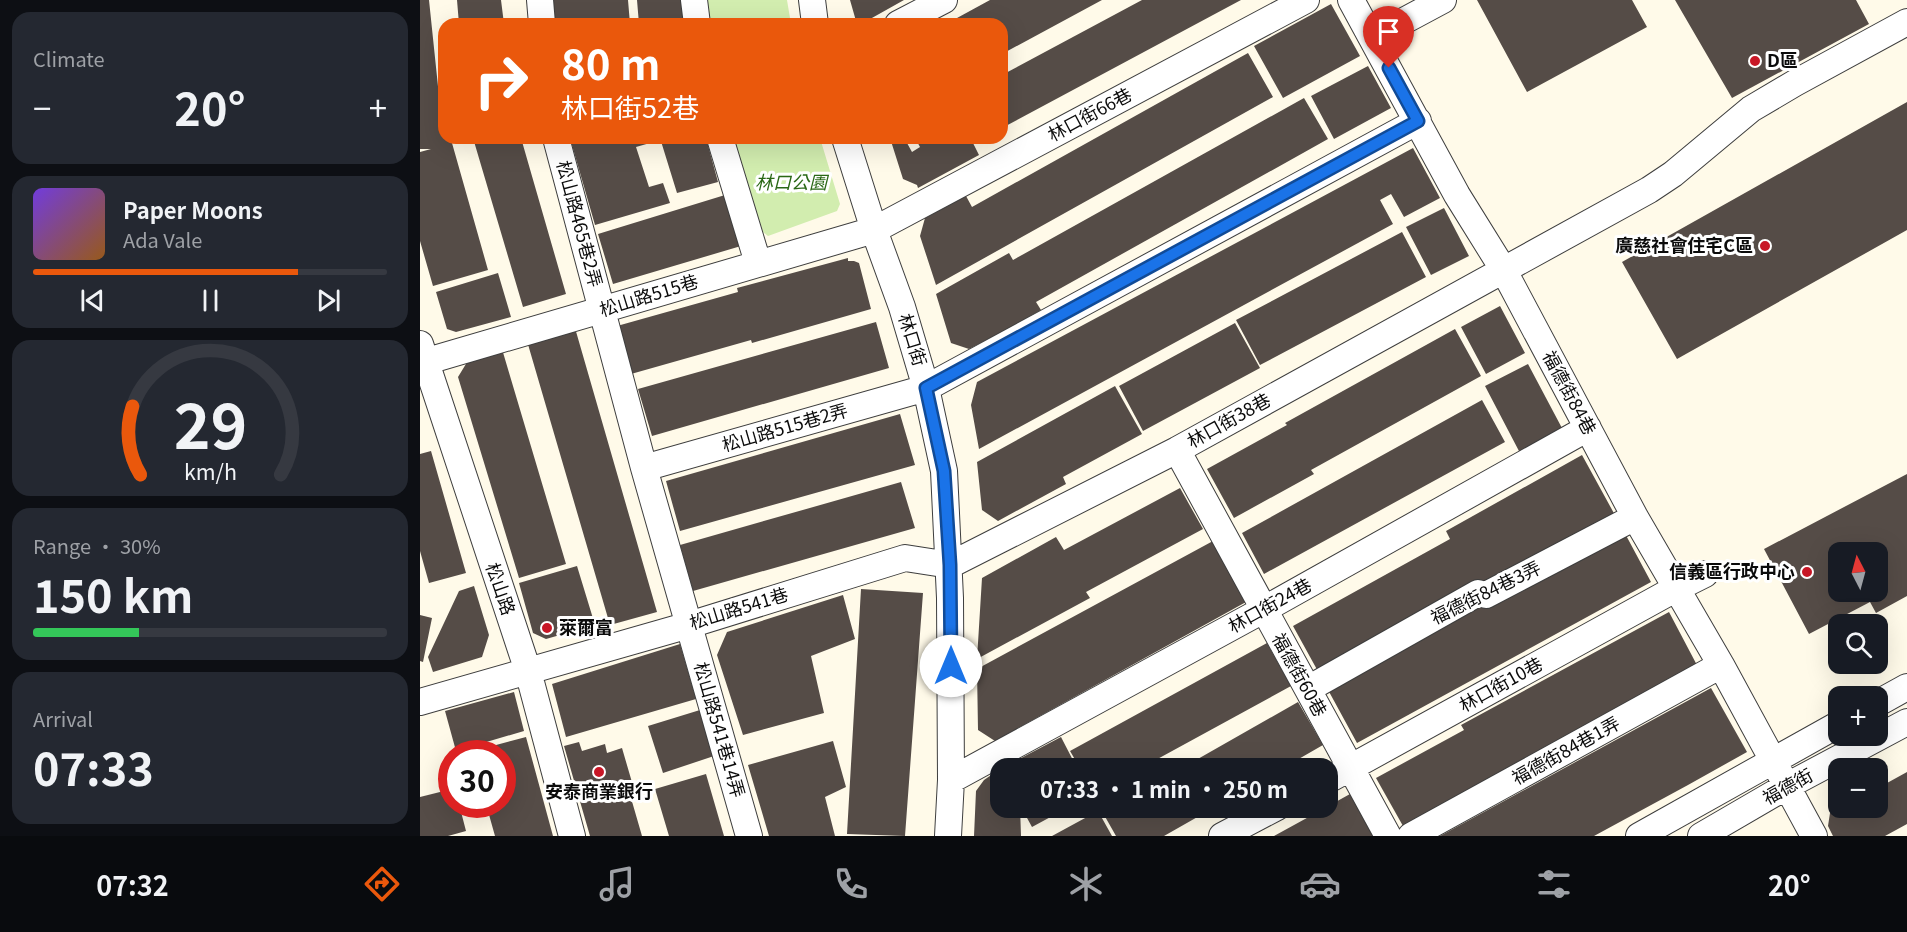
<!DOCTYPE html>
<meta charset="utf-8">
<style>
:root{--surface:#171b24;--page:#242831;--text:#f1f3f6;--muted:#9ea1a6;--line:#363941;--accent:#ea580c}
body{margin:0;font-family:Georgia,"Noto Sans TC",serif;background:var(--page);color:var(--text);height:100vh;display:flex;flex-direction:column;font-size:22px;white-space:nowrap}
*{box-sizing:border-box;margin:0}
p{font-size:20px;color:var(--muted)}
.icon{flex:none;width:33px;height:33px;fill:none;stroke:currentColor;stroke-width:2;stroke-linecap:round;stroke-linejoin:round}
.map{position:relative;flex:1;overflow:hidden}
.sheet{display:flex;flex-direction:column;gap:12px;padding:12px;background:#0d0f14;width:420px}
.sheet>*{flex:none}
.hud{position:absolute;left:18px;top:18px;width:570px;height:126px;border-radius:18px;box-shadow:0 6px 24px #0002;background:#ea580c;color:#fff;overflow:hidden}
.needle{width:39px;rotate:354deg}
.buttons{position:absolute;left:1408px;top:542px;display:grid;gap:12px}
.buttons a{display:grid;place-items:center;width:60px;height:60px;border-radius:12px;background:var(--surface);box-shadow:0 6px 24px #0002;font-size:30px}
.speed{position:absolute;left:18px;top:740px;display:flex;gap:12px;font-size:30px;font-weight:700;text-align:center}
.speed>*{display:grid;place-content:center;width:78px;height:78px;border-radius:50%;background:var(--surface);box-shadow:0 6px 24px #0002;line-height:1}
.speed .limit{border:9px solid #d22;background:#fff;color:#111}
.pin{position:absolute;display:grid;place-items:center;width:51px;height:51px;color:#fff;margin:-62px -26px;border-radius:50% 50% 50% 0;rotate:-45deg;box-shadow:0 0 6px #0007}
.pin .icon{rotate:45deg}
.me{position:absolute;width:66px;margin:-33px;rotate:0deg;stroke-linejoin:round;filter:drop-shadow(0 0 4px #0008)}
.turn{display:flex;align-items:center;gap:21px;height:126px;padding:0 24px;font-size:27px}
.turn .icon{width:78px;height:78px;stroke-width:2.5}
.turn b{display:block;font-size:42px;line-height:51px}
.big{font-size:45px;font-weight:700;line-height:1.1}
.sheet .widget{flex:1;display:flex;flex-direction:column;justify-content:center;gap:9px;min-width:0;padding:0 21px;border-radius:18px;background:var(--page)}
.sheet .dial{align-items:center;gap:0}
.dial svg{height:156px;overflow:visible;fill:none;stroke:var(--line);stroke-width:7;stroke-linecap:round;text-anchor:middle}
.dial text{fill:var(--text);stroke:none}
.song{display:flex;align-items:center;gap:18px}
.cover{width:72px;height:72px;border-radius:9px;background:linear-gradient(135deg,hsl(260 70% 55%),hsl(30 70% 35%))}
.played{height:6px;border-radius:3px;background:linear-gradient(90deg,var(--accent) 75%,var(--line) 75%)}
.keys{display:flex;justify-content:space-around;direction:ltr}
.heat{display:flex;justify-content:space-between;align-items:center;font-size:33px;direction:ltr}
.charge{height:9px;border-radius:4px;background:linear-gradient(90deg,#34c759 30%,var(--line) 0)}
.trip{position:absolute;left:570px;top:758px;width:348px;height:60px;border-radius:18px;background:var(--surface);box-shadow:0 6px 24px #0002;font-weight:700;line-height:60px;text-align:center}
.tabs{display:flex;height:96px;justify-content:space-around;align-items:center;background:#090b0e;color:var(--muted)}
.tabs .icon{width:42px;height:42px}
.tabs .on{color:var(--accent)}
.tabs b{font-size:27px;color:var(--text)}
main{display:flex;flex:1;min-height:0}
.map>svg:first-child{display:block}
.green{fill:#d2edaf}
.building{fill:#554c47;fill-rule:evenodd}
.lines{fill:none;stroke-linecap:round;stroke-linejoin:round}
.minor-casing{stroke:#3e3e3e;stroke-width:28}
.minor{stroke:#fff;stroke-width:26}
.route-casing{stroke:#114b97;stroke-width:15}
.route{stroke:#1a73e8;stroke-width:10}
.poi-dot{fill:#c81726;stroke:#fff;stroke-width:2}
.labels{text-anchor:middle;stroke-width:6;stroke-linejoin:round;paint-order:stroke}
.poi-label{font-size:18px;font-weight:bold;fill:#0b0b0b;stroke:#fff;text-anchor:start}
.street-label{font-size:18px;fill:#0b0b0b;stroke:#fff}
.park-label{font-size:18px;font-style:italic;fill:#2a6816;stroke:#fff}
</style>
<main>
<section class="sheet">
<div class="widget"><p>Climate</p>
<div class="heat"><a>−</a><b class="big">20°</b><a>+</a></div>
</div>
<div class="widget">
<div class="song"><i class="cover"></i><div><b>Paper Moons</b><p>Ada Vale</p></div></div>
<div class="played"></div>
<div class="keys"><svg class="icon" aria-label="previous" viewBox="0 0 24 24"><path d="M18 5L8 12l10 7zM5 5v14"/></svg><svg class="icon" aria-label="pause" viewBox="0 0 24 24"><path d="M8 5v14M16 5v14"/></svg><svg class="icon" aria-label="next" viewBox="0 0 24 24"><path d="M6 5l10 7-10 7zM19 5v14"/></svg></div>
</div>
<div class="widget dial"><svg viewBox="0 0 100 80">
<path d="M14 69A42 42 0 1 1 86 69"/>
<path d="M14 69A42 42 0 0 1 10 34" stroke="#ea580c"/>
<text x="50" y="56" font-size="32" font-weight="700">29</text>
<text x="50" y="72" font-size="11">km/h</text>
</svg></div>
<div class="widget"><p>Range · 30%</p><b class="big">150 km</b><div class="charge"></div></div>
<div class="widget"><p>Arrival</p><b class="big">07:33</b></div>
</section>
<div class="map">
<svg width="1487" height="836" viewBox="0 0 1487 836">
<rect width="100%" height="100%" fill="#fffae9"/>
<path class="green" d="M 283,0 L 367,0 L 371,24 L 286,24 Z
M 312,138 L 400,138 L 420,204 L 417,211 L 348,236 L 343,232 Z"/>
<path class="building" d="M 0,0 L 9,0 L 19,96 L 24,95 L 24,138 L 33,138 L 33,143 L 32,143 L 68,270 L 13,286 L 0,241 L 0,152 L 11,149 L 0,149 Z
M 37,0 L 81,0 L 84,24 L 39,24 Z
M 133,0 L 208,0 L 210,24 L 135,24 Z
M 217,0 L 263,0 L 266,24 L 219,24 Z
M 430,0 L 484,0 L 443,23 L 436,21 Z
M 570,0 L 682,0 L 582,54 L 582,24 L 526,24 Z
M 722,0 L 821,0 L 582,128 L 582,75 Z
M 1057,0 L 1212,0 L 1227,27 L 1107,92 Z
M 1255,0 L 1436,0 L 1449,24 L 1312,98 Z
M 911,4 L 940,56 L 863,98 L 834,46 Z
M 828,53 L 853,97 L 516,285 L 500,236 L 505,218 L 546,196 L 552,207 Z
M 948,66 L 971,108 L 914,139 L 891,96 Z
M 884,98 L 908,139 L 616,302 L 621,310 L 584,331 L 549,349 L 531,343 L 516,294 L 589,253 L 593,260 Z
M 1487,102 L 1487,230 L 1257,359 L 1202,262 Z
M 53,138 L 101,138 L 146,294 L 103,307 Z
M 150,138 L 229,138 L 230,143 L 216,147 L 229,187 L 243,183 L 250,203 L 175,225 Z
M 240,138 L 286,138 L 298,182 L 257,193 Z
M 470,138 L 563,138 L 553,143 L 559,155 L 498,188 L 497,185 L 483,179 ZM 495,138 L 500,147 L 492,152 L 487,143 Z
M 993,148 L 1020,198 L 984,217 L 971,194 L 960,200 L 973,224 L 559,449 L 551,405 L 557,382 Z
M 305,195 L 321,246 L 193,284 L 178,234 Z
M 1024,208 L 1049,256 L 1011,275 L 986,227 Z
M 982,232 L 1006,277 L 840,365 L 816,320 Z
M 428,258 L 428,261 L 434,261 L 439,263 L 451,309 L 332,343 L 331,340 L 211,374 L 197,326 L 318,292 L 317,288 Z
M 78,273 L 91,317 L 36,332 L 27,329 L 16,292 Z
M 1080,306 L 1105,353 L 1066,374 L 1041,327 Z
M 456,322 L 469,368 L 232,436 L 218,389 Z
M 815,323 L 840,368 L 723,431 L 699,386 Z
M 155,328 L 237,612 L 190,625 L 107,341 Z
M 1035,329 L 1061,376 L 891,470 L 894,474 L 814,518 L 787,469 L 867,425 L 865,423 Z
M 82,349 L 146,564 L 99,578 L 38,377 L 49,359 Z
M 1108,364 L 1143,430 L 1100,453 L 1065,386 Z
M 695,386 L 722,434 L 643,477 L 646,484 L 578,521 L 562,510 L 557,462 Z
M 1062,400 L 1085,442 L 844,574 L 822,533 Z
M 480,414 L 495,465 L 260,531 L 246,481 Z
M 11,451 L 46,573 L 9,583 L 0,551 L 0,454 Z
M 1162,455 L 1196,517 L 900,675 L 873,626 L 1030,539 L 1026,531 Z
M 1487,474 L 1487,596 L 1456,613 L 1450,602 L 1389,634 L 1344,549 ZM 1419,552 L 1458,552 L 1458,591 L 1419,591 Z
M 481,482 L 495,528 L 273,591 L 260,545 Z
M 760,488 L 783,529 L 666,592 L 670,598 L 557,659 L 562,578 L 636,537 L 644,550 Z
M 1201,526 L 1231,582 L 937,743 L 907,688 Z
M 793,541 L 826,602 L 575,741 L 558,730 L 557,669 Z
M 157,566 L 175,625 L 126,639 L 113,633 L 99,583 Z
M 54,586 L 69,635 L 62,657 L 13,672 L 8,657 L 39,591 Z
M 441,589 L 503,593 L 485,836 L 427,834 Z
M 423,595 L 435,639 L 391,656 L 404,713 L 323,735 L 297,655 L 307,632 Z
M 1249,612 L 1279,669 L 983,826 L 956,778 L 1044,730 L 1041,725 Z
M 0,615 L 12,618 L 3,662 L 0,661 Z
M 847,643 L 871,686 L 721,768 L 660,768 L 650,751 Z
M 260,644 L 276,699 L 146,737 L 132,684 Z
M 1291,688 L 1327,752 L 1268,785 L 1174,836 L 1020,836 Z
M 94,692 L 104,731 L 36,751 L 25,711 Z
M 878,702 L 903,745 L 863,768 L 762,768 Z
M 280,710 L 294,756 L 243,773 L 228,726 Z
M 106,737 L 133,836 L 75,836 L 66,804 L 82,804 L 82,753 L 50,752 Z
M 641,737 L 657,768 L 582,768 Z
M 413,741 L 426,787 L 405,797 L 415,836 L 349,836 L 328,765 Z
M 159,742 L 162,751 L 185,744 L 187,753 L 202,748 L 216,796 L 211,798 L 222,836 L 170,836 L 144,746 Z
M 580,769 L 580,807 L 600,807 L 601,836 L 554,836 L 556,791 L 564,780 Z
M 1487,772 L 1487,824 L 1465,836 L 1413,836 L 1408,826 L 1410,813 L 1421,807 L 1458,807 L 1458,788 Z
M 286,774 L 304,836 L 249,836 L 235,789 Z
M 32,789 L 32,804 L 39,804 L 46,831 L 28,836 L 0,836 L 0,797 Z
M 930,794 L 953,836 L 854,836 L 885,819 Z
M 601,807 L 649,807 L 612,827 Z
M 693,807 L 795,807 L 744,836 L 696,836 L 683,813 Z
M 678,811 L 692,836 L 632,836 Z"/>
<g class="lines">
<g class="minor-casing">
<path id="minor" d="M 120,0 L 122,24
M 274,0 L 277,24
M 392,0 L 395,24
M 931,0 L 1037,195 L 1083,269 L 1215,517 L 1301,665 L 1394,836
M 478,24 L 524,0
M 952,38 L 1023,0
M 136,138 L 224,468 L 329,836
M 300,138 L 338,263
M 425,138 L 454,230 L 482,307 L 506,388 L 524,471 L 530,598 L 531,780 L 528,836
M 0,344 L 108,671 L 152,836
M 4,362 L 454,230 L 886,0
M 757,450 L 968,836
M 224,468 L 506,388 L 998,121
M 888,689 L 1058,593 L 1066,595 L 1215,517
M 0,702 L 269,625 L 485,558 L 530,565 L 757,450 L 1229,190 L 1253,174 L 1331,109 L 1375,83 L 1487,22
M 1458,703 L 1487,687
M 531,780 L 843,610 L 1168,428
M 908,780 L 1255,589 L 1285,574
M 802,836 L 857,807
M 991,836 L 1301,665
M 1219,836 L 1419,724
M 1281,836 L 1367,786 L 1487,722"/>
</g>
<use href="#minor" class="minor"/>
</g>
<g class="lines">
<g class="route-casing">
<path id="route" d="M 531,666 L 530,565 L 524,471 L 506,388 L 998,121 L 969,68"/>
</g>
<use href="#route" class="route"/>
</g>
<g class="poi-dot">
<circle cx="1335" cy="61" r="6"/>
<circle cx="1345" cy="246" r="6"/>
<circle cx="1387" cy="572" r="6"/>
<circle cx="127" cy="628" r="6"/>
<circle cx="179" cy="772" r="6"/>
</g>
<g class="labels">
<g class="poi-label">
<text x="1347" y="67">D區</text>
<text x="1333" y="252" text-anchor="end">廣慈社會住宅C區</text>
<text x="1375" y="578" text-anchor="end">信義區行政中心</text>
<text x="139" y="634">萊爾富</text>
<text x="179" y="798" text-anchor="middle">安泰商業銀行</text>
</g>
<g class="street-label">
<text transform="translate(670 115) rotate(-28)" y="6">林口街66巷</text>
<text transform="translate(159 224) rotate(75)" y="6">松山路465巷2弄</text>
<text transform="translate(229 296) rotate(-17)" y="6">松山路515巷</text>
<text transform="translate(492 340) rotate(73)" y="6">林口街</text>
<text transform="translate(1149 393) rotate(62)" y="6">福德街84巷</text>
<text transform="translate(809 421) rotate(-29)" y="6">林口街38巷</text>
<text transform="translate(365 428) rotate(-16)" y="6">松山路515巷2弄</text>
<text transform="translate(80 589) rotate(71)" y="6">松山路</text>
<text transform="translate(1066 593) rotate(-26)" y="6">福德街84巷3弄</text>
<text transform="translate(850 606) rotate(-29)" y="6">林口街24巷</text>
<text transform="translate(319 609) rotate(-17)" y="6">松山路541巷</text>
<text transform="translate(879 675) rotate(61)" y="6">福德街60巷</text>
<text transform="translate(1081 685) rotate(-29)" y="6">林口街10巷</text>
<text transform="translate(299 730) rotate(74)" y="6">松山路541巷14弄</text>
<text transform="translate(1146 751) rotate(-29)" y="6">福德街84巷1弄</text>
<text transform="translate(1368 787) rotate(-29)" y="6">福德街</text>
</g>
<g class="park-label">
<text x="371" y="189">林口公園</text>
</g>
</g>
</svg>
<div class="buttons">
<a><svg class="needle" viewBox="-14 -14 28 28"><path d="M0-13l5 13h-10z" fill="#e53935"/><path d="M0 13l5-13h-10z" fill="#9ea1a6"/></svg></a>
<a><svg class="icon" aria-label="search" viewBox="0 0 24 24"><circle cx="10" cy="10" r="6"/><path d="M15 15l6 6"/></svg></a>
<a>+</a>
<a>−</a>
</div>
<div class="speed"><div class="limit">30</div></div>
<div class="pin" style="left:969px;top:68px;background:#d93025"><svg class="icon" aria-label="arrive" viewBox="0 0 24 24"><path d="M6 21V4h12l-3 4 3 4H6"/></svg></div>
<svg class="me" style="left:531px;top:666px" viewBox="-20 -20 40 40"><circle r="19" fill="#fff"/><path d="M0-13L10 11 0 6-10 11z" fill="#1a73e8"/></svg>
<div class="trip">07:33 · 1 min · 250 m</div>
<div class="hud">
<div class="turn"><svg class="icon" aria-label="right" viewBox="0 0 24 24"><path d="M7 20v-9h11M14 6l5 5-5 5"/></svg><div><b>80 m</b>林口街52巷</div></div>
</div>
</div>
</main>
<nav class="tabs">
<b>07:32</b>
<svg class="icon on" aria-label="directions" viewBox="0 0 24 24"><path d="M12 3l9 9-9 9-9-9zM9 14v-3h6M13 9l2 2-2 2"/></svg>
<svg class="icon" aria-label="music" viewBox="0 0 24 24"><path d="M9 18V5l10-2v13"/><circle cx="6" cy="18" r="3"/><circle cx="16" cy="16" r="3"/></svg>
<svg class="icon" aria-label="phone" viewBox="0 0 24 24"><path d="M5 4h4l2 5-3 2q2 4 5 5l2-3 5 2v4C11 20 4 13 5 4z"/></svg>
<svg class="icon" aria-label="climate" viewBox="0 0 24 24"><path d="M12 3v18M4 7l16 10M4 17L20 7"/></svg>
<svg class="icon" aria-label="car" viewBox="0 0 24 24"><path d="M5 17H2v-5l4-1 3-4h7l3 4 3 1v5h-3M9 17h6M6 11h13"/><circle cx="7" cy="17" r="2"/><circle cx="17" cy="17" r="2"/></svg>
<svg class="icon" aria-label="filters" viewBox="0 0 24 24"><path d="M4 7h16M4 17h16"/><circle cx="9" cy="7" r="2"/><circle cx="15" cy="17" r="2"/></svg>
<b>20°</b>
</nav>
